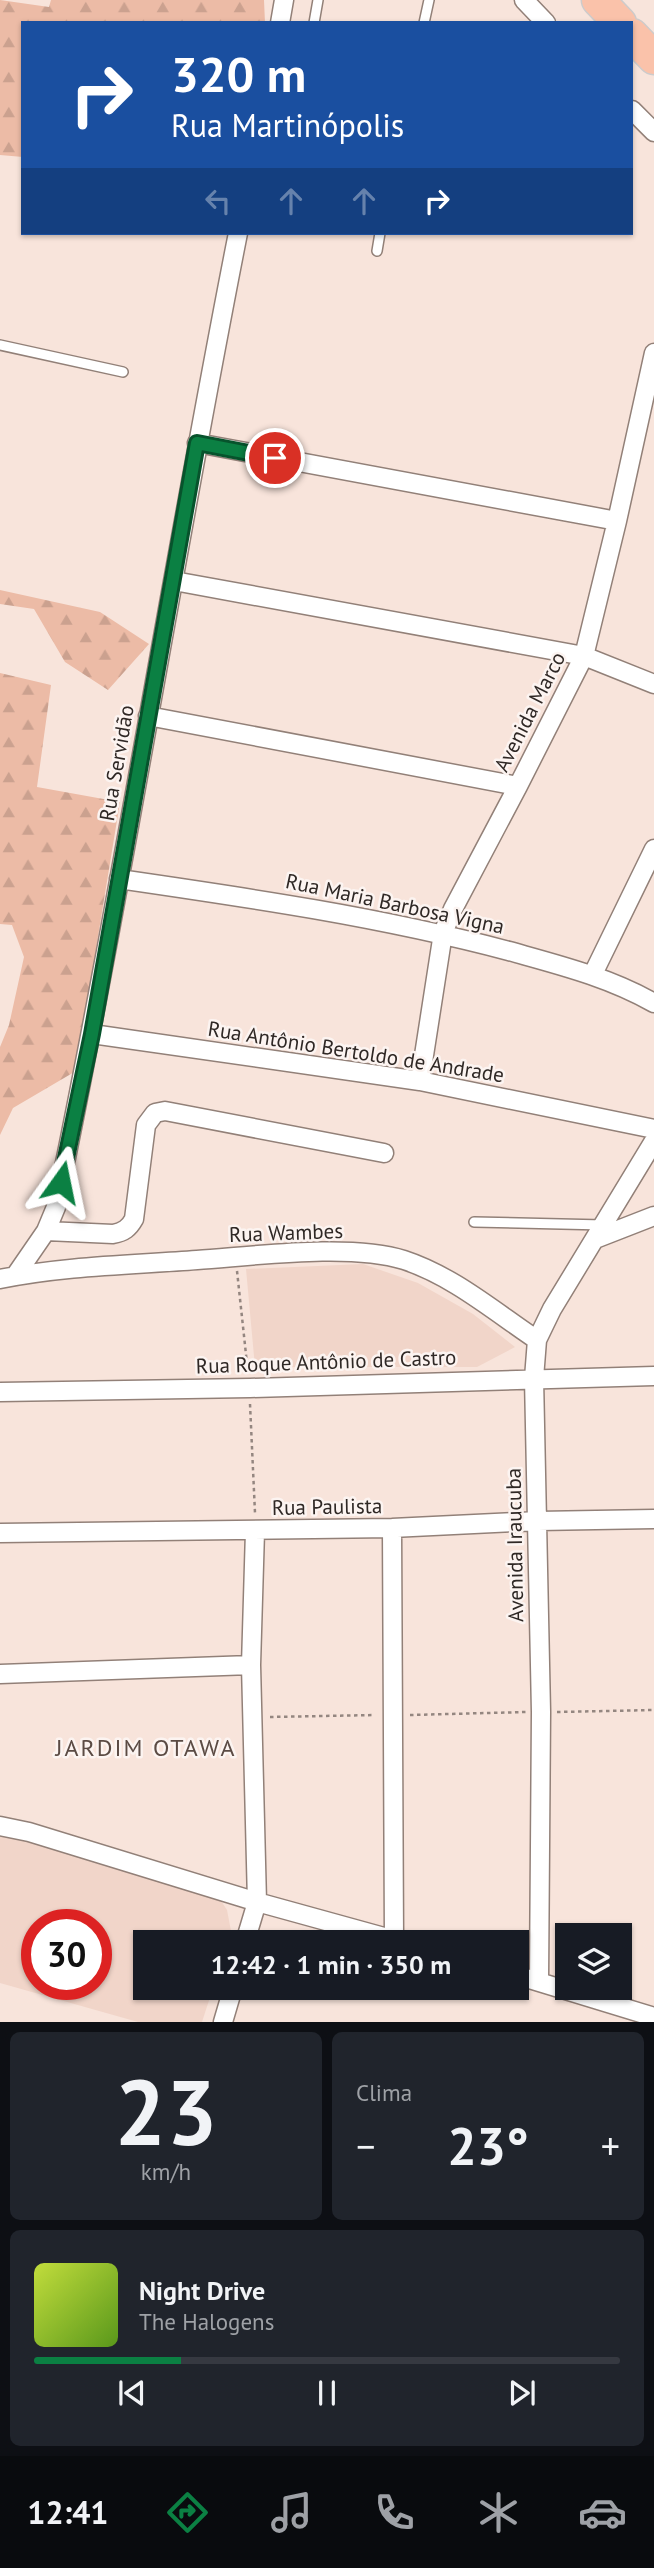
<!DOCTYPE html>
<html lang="pt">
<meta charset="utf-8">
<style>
:root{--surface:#171b24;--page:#20242c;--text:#f1f3f6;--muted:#9ea1a6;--line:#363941;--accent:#0b8043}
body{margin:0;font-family:"PT Sans",sans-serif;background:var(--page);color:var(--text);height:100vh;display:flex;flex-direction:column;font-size:26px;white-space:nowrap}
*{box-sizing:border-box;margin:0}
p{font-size:23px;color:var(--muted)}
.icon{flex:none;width:38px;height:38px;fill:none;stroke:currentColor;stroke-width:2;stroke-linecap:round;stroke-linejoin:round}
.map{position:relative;height:2022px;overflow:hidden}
.panel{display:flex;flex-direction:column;gap:10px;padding:10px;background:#0d0f14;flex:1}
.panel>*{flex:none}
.top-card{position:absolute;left:21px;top:21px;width:612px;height:214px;border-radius:0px;box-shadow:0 2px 5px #0004;background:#1a4fa0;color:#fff;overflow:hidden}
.fabs{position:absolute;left:555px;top:1923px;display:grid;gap:14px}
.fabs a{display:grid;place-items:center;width:77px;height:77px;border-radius:0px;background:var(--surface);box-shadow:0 2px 5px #0004;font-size:35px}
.speed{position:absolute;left:21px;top:1909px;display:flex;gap:14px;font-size:35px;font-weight:700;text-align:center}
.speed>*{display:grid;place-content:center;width:91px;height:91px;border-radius:50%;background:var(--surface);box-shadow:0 2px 5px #0004;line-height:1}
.speed .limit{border:10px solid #d22;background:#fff;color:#111}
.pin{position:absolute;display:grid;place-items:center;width:60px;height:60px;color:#fff;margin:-30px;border:4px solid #fff;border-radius:50%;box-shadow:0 2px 7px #0007}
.me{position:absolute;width:77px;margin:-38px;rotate:12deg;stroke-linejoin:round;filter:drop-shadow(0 0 5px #0008)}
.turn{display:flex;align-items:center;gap:24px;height:147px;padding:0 35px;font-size:32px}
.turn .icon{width:91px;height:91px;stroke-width:2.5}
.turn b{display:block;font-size:49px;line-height:60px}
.lanes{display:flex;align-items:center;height:66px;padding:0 35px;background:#0003;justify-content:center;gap:35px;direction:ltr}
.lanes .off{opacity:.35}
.big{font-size:52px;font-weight:600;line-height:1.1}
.panel .widget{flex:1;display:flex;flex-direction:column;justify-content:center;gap:10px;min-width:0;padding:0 24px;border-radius:10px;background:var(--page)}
.panel .dial{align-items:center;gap:0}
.dial b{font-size:91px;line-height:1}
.song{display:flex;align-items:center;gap:21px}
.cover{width:84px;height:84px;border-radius:10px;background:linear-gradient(135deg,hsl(70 70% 55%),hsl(90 70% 35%))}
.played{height:7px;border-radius:4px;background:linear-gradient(90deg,var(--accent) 25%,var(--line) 25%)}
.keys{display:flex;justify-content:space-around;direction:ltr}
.heat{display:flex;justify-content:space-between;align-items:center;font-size:38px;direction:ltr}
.panel .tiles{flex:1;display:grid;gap:10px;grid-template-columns:1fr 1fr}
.widget:last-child{grid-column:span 2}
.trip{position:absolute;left:133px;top:1930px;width:396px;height:70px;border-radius:0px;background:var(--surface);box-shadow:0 2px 5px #0004;font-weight:600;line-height:70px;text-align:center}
.tabs{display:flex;height:112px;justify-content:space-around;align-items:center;background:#090b0e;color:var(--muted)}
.tabs .icon{width:49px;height:49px}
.tabs .active{color:var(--accent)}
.tabs b{font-size:32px;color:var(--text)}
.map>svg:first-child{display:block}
.built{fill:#f1d5c9;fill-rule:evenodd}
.forest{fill:url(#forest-firs)}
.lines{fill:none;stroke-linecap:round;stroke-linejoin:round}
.service-casing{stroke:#928078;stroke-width:12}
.minor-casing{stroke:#928078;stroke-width:21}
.motorway-casing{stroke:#cdcbcb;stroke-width:35}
.path{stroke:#948680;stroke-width:2.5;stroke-dasharray:3.5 3.5;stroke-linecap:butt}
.service{stroke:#fff;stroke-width:9}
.minor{stroke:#fff;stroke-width:18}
.motorway{stroke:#fac2aa;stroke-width:32}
.route-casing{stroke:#07532c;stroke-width:18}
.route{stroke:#0b8043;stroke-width:12}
.labels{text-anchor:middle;stroke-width:5;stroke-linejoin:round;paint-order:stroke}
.street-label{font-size:21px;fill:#2f2825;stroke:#fcf4f1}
.quarter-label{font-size:24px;letter-spacing:2px;fill:#5b4b44;stroke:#fcf4f1}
</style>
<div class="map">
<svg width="654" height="2022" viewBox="0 0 654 2022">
<defs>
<pattern id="forest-firs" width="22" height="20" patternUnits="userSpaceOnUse" patternTransform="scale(1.75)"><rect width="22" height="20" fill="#ecbba6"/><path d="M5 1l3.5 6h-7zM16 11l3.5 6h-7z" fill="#cba18f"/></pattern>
</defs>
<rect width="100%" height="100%" fill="#f8e4db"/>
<path class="built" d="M 363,1264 L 418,1283 L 473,1314 L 515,1347 L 477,1367 L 255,1367 L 246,1269 Z
M 0,1836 L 17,1837 L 216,1893 L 227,1910 L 231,1931 L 227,1942 L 145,1942 L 145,1988 L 213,1988 L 202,2022 L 138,2022 L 0,1983 ZM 37,1925 L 96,1925 L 96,1984 L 37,1984 Z"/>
<path class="forest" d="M 0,0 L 49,7 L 51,0 L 264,0 L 265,23 L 23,23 L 23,157 L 0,155 Z
M 0,590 L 100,612 L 149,644 L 108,690 L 65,662 L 34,609 L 0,604 Z
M 0,673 L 51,685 L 37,787 L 120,802 L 76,1071 L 13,1108 L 0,1135 L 0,1047 L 9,1025 L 24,957 L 12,925 L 0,924 Z"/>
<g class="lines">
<g class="service-casing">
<path id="service" d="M 314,23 L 318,0
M 424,23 L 429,0
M 377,251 L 380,233
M 0,345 L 123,372
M 474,1222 L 604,1225"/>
</g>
<g class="minor-casing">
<path id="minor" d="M 524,0 L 546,23
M 280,23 L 284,0
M 632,110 L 654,132
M 197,443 L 617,521
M 174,581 L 584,656 L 654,684
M 148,716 L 518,786
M 119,879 C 250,898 381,917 509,951 C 559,965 608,977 654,1003
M 593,974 L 654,849
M 92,1034 L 420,1081 L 654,1129
M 420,1081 L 443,933 L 453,909 L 518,786 L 584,656 L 617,521 L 654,353
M 46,1231 L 113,1234 C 124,1232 129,1228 134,1219 L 146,1125 L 155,1113 L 165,1111 L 384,1153
M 595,1239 L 654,1216
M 15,1276 L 46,1231 L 56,1207 C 123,883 174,557 238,233
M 0,1279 C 64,1266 131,1265 197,1260 C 255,1256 350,1243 404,1260 C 453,1276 495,1312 537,1340
M 0,1392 L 250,1388 L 654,1376
M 392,1528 L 394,1940
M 0,1533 L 392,1528 L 538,1521 L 654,1519
M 0,1674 L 251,1665
M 0,1826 L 29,1832 L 257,1902 L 402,1942
M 245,1942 L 257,1902 L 251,1665 L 255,1531
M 516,1975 L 654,2017
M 539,1981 L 541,1712 L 534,1378 L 537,1340 L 552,1309 L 654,1141
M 223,2022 L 233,1988"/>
</g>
<g class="motorway-casing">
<path id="motorway" d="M 598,0 L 620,23
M 632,35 L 654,58"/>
</g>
<path class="path" d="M 237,1271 L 248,1373
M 250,1404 L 255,1513
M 557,1712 L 654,1710
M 410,1715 L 526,1712
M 270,1717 L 375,1715"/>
<use href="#service" class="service"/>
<use href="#minor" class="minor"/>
<use href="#motorway" class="motorway"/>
</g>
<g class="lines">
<g class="route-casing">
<path id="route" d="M 61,1182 L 92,1034 L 197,443 L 275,458"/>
</g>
<use href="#route" class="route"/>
</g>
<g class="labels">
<g class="street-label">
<text transform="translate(530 712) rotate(-63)" y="7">Avenida Marco</text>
<text transform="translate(117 763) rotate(-80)" y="7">Rua Servidão</text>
<text transform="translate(395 904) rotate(12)" y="7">Rua Maria Barbosa Vigna</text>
<text transform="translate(356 1052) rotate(9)" y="7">Rua Antônio Bertoldo de Andrade</text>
<text transform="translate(286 1233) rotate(-2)" y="7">Rua Wambes</text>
<text transform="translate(326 1362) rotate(-2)" y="7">Rua Roque Antônio de Castro</text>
<text transform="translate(327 1507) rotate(-1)" y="7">Rua Paulista</text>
<text transform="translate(515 1545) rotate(-91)" y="7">Avenida Iraucuba</text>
</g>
<g class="quarter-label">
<text x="146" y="1756">JARDIM OTAWA</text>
</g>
</g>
</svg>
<div class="fabs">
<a><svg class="icon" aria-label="layers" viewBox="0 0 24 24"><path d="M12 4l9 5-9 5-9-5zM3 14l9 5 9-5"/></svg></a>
</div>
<div class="speed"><div class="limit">30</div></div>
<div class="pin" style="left:275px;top:458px;background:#d93025"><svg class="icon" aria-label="arrive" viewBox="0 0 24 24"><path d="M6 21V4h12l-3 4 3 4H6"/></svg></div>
<svg class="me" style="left:61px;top:1182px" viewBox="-20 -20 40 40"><path d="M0-17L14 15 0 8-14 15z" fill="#0b8043" stroke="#fff" stroke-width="4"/></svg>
<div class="trip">12:42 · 1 min · 350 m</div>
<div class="top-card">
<div class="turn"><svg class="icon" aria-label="right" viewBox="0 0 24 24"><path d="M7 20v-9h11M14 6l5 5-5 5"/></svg><div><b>320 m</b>Rua Martinópolis</div></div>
<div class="lanes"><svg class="icon off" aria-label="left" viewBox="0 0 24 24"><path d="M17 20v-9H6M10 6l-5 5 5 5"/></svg><svg class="icon off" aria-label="ahead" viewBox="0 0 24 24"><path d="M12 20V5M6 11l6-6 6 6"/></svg><svg class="icon off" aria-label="ahead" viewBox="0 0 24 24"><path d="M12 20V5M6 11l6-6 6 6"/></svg><svg class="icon" aria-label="right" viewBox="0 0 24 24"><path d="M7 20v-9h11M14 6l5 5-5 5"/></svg></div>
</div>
</div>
<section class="panel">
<div class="tiles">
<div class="widget dial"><b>23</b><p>km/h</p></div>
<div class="widget"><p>Clima</p>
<div class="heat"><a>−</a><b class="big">23°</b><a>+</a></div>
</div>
<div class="widget">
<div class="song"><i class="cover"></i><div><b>Night Drive</b><p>The Halogens</p></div></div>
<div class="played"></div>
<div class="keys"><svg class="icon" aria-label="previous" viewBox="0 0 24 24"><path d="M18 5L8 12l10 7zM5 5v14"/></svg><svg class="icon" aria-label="pause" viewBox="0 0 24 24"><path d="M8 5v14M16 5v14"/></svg><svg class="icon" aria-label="next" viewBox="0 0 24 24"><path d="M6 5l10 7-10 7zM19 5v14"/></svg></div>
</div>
</div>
</section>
<nav class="tabs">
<b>12:41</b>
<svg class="icon active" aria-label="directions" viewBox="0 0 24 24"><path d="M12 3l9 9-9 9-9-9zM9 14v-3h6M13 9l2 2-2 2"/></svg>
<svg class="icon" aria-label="music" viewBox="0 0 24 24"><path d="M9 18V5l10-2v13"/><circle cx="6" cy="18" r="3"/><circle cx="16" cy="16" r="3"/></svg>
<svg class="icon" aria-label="phone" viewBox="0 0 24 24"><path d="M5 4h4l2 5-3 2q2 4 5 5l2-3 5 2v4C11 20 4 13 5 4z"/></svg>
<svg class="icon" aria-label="climate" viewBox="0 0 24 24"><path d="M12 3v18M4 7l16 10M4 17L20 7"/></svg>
<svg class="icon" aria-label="car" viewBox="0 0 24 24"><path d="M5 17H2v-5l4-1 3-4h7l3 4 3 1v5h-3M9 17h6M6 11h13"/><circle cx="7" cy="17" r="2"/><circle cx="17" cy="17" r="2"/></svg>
</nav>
